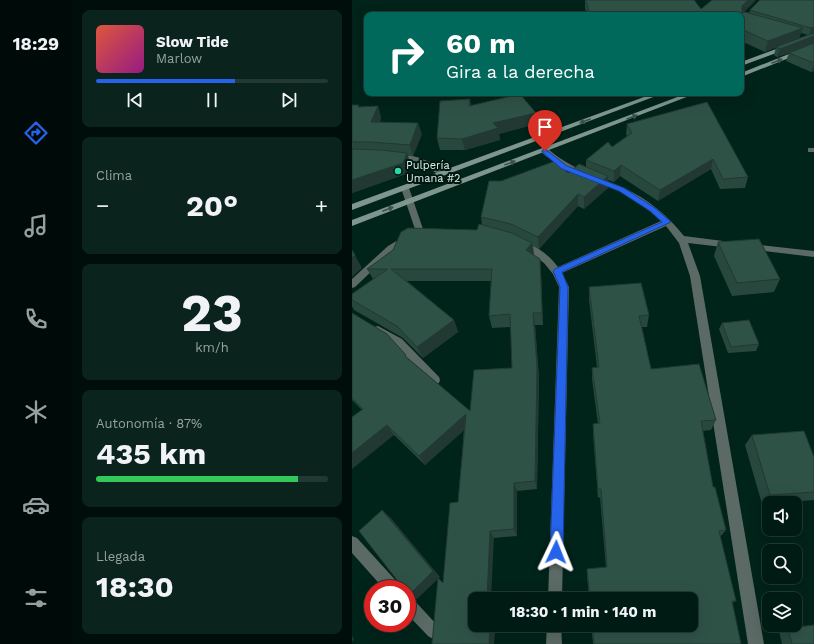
<!DOCTYPE html>
<html lang="es">
<meta charset="utf-8">
<style>
:root{--surface:#001a14;--page:#0a231d;--text:#f1f3f6;--muted:#95a1a0;--line:#223834;--accent:#2563eb}
body{margin:0;font-family:"Work Sans",sans-serif;background:var(--page);color:var(--text);height:100vh;display:flex;flex-direction:column;font-size:15px;white-space:nowrap}
*{box-sizing:border-box;margin:0}
p{font-size:13px;color:var(--muted)}
.icon{flex:none;width:22px;height:22px;fill:none;stroke:currentColor;stroke-width:2;stroke-linecap:round;stroke-linejoin:round}
.map{position:relative;flex:1;overflow:hidden}
.drawer{display:flex;flex-direction:column;gap:10px;padding:10px;background:#000e0b;width:280px}
.drawer>*{flex:none}
.banner{position:absolute;left:12px;top:12px;width:380px;height:84px;border-radius:8px;box-shadow:0 4px 16px #0002,0 0 0 1px var(--line);background:#00695c;color:#fff;overflow:hidden}
.fabs{position:absolute;left:410px;top:496px;display:grid;gap:8px}
.fabs a{display:grid;place-items:center;width:40px;height:40px;border-radius:8px;background:var(--surface);box-shadow:0 4px 16px #0002,0 0 0 1px var(--line);font-size:20px}
.speed{position:absolute;left:12px;top:580px;display:flex;gap:8px;font-size:20px;font-weight:700;text-align:center}
.speed>*{display:grid;place-content:center;width:52px;height:52px;border-radius:50%;background:var(--surface);box-shadow:0 4px 16px #0002,0 0 0 1px var(--line);line-height:1}
.speed .limit{border:6px solid #d22;background:#fff;color:#111}
.pin{position:absolute;display:grid;place-items:center;width:34px;height:34px;color:#fff;margin:-41px -17px;border-radius:50% 50% 50% 0;rotate:-45deg;box-shadow:0 0 4px #0007}
.pin .icon{rotate:45deg}
.me{position:absolute;width:44px;margin:-22px;rotate:2deg;stroke-linejoin:round;filter:drop-shadow(0 0 3px #0008)}
.turn{display:flex;align-items:center;gap:14px;height:84px;padding:0 16px;font-size:18px}
.turn .icon{width:52px;height:52px;stroke-width:2.5}
.turn b{display:block;font-size:28px;line-height:34px}
.big{font-size:30px;font-weight:700;line-height:1.1}
.drawer .widget{flex:1;display:flex;flex-direction:column;justify-content:center;gap:6px;min-width:0;padding:0 14px;border-radius:8px;background:var(--page)}
.drawer .dial{align-items:center;gap:0}
.dial b{font-size:52px;line-height:1}
.song{display:flex;align-items:center;gap:12px}
.cover{width:48px;height:48px;border-radius:6px;background:linear-gradient(135deg,hsl(10 70% 55%),hsl(310 70% 35%))}
.played{height:4px;border-radius:2px;background:linear-gradient(90deg,var(--accent) 60%,var(--line) 60%)}
.keys{display:flex;justify-content:space-around;direction:ltr}
.heat{display:flex;justify-content:space-between;align-items:center;font-size:22px;direction:ltr}
.charge{height:6px;border-radius:3px;background:linear-gradient(90deg,#34c759 87%,var(--line) 0)}
.trip{position:absolute;left:116px;top:592px;width:230px;height:40px;border-radius:8px;background:var(--surface);box-shadow:0 4px 16px #0002,0 0 0 1px var(--line);font-weight:700;line-height:40px;text-align:center}
main{display:flex;flex:1;min-height:0}
.tab-bar{display:flex;flex-direction:column;width:72px;justify-content:space-around;align-items:center;background:#000a08;color:var(--muted)}
.tab-bar .icon{width:28px;height:28px}
.tab-bar .active{color:var(--accent)}
.tab-bar b{font-size:18px;color:var(--text)}
.map>svg:first-child{display:block}
.lines{fill:none;stroke-linecap:round;stroke-linejoin:round}
.lane{fill:#5b6a64;fill-rule:evenodd}
.street{fill:#5b6a64;fill-rule:evenodd}
.secondary{fill:#7e968d;fill-rule:evenodd}
.wall{fill:#28473d;fill-rule:evenodd}
.shaded-wall{fill:#213932}
.building{fill:#2f5247;stroke:#213932}
.oneway{fill:#395149}
.route{fill:#2563eb;stroke:#184099}
.poi-dot{fill:#2dd5ab;stroke:#011811;stroke-width:1.5}
.labels{text-anchor:middle;stroke-width:4;stroke-linejoin:round;paint-order:stroke}
.far-poi-label{font-size:11px;fill:#ddf0e9;stroke:#011811;text-anchor:start}
</style>
<main>
<nav class="tab-bar">
<b>18:29</b>
<svg class="icon active" aria-label="directions" viewBox="0 0 24 24"><path d="M12 3l9 9-9 9-9-9zM9 14v-3h6M13 9l2 2-2 2"/></svg>
<svg class="icon" aria-label="music" viewBox="0 0 24 24"><path d="M9 18V5l10-2v13"/><circle cx="6" cy="18" r="3"/><circle cx="16" cy="16" r="3"/></svg>
<svg class="icon" aria-label="phone" viewBox="0 0 24 24"><path d="M5 4h4l2 5-3 2q2 4 5 5l2-3 5 2v4C11 20 4 13 5 4z"/></svg>
<svg class="icon" aria-label="climate" viewBox="0 0 24 24"><path d="M12 3v18M4 7l16 10M4 17L20 7"/></svg>
<svg class="icon" aria-label="car" viewBox="0 0 24 24"><path d="M5 17H2v-5l4-1 3-4h7l3 4 3 1v5h-3M9 17h6M6 11h13"/><circle cx="7" cy="17" r="2"/><circle cx="17" cy="17" r="2"/></svg>
<svg class="icon" aria-label="filters" viewBox="0 0 24 24"><path d="M4 7h16M4 17h16"/><circle cx="9" cy="7" r="2"/><circle cx="15" cy="17" r="2"/></svg>
</nav>
<section class="drawer">
<div class="widget">
<div class="song"><i class="cover"></i><div><b>Slow Tide</b><p>Marlow</p></div></div>
<div class="played"></div>
<div class="keys"><svg class="icon" aria-label="previous" viewBox="0 0 24 24"><path d="M18 5L8 12l10 7zM5 5v14"/></svg><svg class="icon" aria-label="pause" viewBox="0 0 24 24"><path d="M8 5v14M16 5v14"/></svg><svg class="icon" aria-label="next" viewBox="0 0 24 24"><path d="M6 5l10 7-10 7zM19 5v14"/></svg></div>
</div>
<div class="widget"><p>Clima</p>
<div class="heat"><a>−</a><b class="big">20°</b><a>+</a></div>
</div>
<div class="widget dial"><b>23</b><p>km/h</p></div>
<div class="widget"><p>Autonomía · 87%</p><b class="big">435 km</b><div class="charge"></div></div>
<div class="widget"><p>Llegada</p><b class="big">18:30</b></div>
</section>
<div class="map">
<svg width="462" height="644" viewBox="0 0 462 644">
<rect width="100%" height="100%" fill="#00231a"/>
<g class="lines">
<path class="lane" d="M 456,148 L 462,148 L 462,152 L 456,152 Z
M 26,326 L 50,339 L 87,377 L 88,380 L 87,383 L 83,385 L 79,383 L 42,345 L 22,333 L 21,330 L 22,327 Z
M 0,536 L 5,538 L 47,584 L 49,589 L 32,589 L 0,553 Z
M 55,596 L 60,598 L 86,626 L 89,631 L 86,636 L 81,639 L 76,636 L 55,614 Z"/>
<path class="street" d="M 190,149 L 196,149 C 219,169 245,176 272,188 C 296,199 316,216 332,236 L 379,242 L 383,245 L 379,248 L 336,243 L 348,276 L 412,644 L 396,644 L 338,276 L 327,243 L 314,226 L 210,273 L 217,287 L 210,599 L 196,599 L 207,287 L 201,274 L 192,263 L 166,244 L 170,241 C 184,245 198,256 206,267 L 309,221 C 297,209 282,199 267,191 C 240,179 213,172 190,153 Z
M 41,155 C 57,152 84,162 95,173 L 94,175 L 88,175 L 66,163 L 41,159 Z
M 50,186 L 53,186 L 57,188 L 72,232 L 71,234 L 65,234 L 64,232 L 49,188 Z
M 53,236 L 57,239 L 56,241 L 42,250 L 3,287 L 0,288 L 0,279 L 36,246 Z
M 399,244 L 462,251 L 462,257 L 396,249 L 395,247 L 396,245 Z
M 195,625 L 209,625 L 210,644 L 194,644 Z"/>
<path class="secondary" d="M 462,35 L 462,39 L 389,66 L 389,62 Z
M 462,44 L 462,48 L 389,77 L 389,73 Z
M 303,93 L 312,93 L 0,210 L 0,204 Z
M 336,93 L 345,93 L 0,226 L 0,220 Z"/>
</g>
<path class="wall" d="M 233,0 L 342,0 L 349,9 L 403,1 L 391,12 L 397,13 L 398,10 L 462,0 L 462,71 L 459,72 L 434,61 L 437,53 L 425,57 L 422,55 L 424,47 L 413,52 L 389,41 L 389,15 L 235,15 L 233,8 ZM 449,33 L 456,35 L 447,38 Z
M 118,99 L 119,105 L 184,113 L 184,124 L 147,134 L 148,140 L 113,150 L 88,150 L 85,138 Z
M 355,102 L 396,177 L 393,188 L 368,189 L 359,169 L 306,201 L 268,176 L 262,182 L 256,180 L 256,188 L 232,209 L 226,206 L 187,249 L 181,246 L 182,255 L 189,272 L 191,325 L 183,325 L 187,378 L 185,489 L 165,491 L 165,536 L 142,538 L 123,599 L 143,625 L 142,644 L 80,644 L 91,582 L 106,502 L 112,430 L 73,465 L 42,435 L 10,410 L 0,400 L 0,313 L 57,359 L 118,411 L 160,368 L 159,327 L 140,328 L 137,316 L 139,281 L 55,281 L 102,320 L 106,332 L 71,358 L 51,338 L 2,310 L 0,306 L 0,294 L 21,279 L 15,269 L 125,230 L 130,225 L 129,217 L 149,181 L 216,173 L 234,167 L 234,160 L 260,147 L 275,136 L 274,134 L 275,124 Z
M 0,105 L 8,107 L 26,106 L 29,117 L 28,122 L 70,134 L 61,156 L 56,156 L 58,164 L 54,174 L 0,193 Z
M 366,242 L 428,279 L 422,292 L 380,296 L 362,256 Z
M 237,287 L 297,315 L 295,327 L 290,327 L 299,369 L 364,420 L 359,430 L 351,431 L 361,487 L 374,530 L 368,537 L 384,601 L 380,603 L 389,644 L 241,644 L 239,625 L 339,625 L 339,599 L 237,599 L 235,575 L 235,569 L 254,568 L 248,497 L 246,498 L 241,434 L 241,424 L 246,424 L 240,379 L 240,368 L 245,367 L 237,300 Z
M 370,323 L 407,344 L 404,351 L 376,353 L 367,329 Z
M 400,435 L 462,457 L 462,500 L 410,504 L 393,445 Z
M 436,628 L 462,644 L 430,644 L 427,631 Z"/>
<path class="shaded-wall" d="M 396,0 L 403,0 L 403,1 L 389,15 L 390,6 Z
M 462,27 L 462,34 L 457,35 L 459,28 Z
M 451,28 L 447,39 L 413,52 L 416,41 Z
M 462,36 L 462,43 L 425,57 L 428,49 Z
M 462,64 L 462,71 L 459,72 Z
M 26,106 L 29,117 L 23,133 L 19,122 Z
M 184,113 L 184,124 L 147,134 L 148,140 L 113,150 L 110,139 L 141,123 Z
M 66,123 L 70,134 L 61,156 L 58,145 Z
M 55,153 L 58,164 L 54,174 L 0,193 L 0,180 Z
M 361,159 L 359,169 L 306,201 L 308,190 Z
M 269,165 L 268,176 L 262,182 L 262,171 Z
M 256,176 L 256,188 L 232,209 L 232,197 Z
M 226,194 L 226,206 L 187,249 L 186,237 Z
M 180,243 L 182,256 L 174,250 Z
M 3,255 L 10,268 L 0,277 L 0,258 Z
M 188,259 L 189,272 L 191,325 L 190,313 Z
M 181,313 L 183,325 L 187,378 L 185,489 L 183,481 Z
M 102,320 L 106,332 L 71,358 L 65,347 Z
M 114,414 L 118,425 L 73,465 L 67,456 Z
M 35,425 L 42,435 L 0,469 L 0,453 Z
M 162,483 L 165,491 L 165,536 L 162,529 Z
M 30,510 L 39,518 L 88,577 L 65,599 L 57,595 Z
M 138,531 L 142,538 L 139,599 L 135,599 Z
M 138,625 L 143,625 L 142,644 L 137,644 Z
M 0,636 L 2,639 L 0,642 Z"/>
<path class="building" d="M 234,0 L 342,0 L 349,9 L 360,0 L 396,0 L 390,6 L 390,13 L 393,12 L 451,28 L 416,41 L 389,29 L 389,15 L 238,15 Z
M 408,0 L 462,0 L 462,27 L 459,28 L 398,10 Z
M 462,33 L 462,36 L 428,49 L 424,47 Z
M 462,43 L 462,63 L 437,53 Z
M 168,94 L 184,113 L 141,123 L 146,128 L 110,139 L 85,138 L 88,101 L 118,99 L 117,106 Z
M 355,102 L 396,177 L 371,179 L 361,159 L 308,190 L 269,165 L 262,171 L 234,160 L 256,142 L 260,147 L 280,133 L 275,124 Z
M 0,105 L 7,105 L 6,107 L 26,106 L 19,122 L 66,123 L 58,145 L 19,142 L 0,142 Z
M 0,149 L 29,150 L 55,153 L 51,163 L 0,180 Z
M 203,161 L 216,173 L 227,164 L 256,176 L 232,197 L 226,194 L 186,237 L 159,224 L 129,217 L 137,181 L 149,181 Z
M 127,224 L 160,233 L 180,243 L 174,250 L 188,259 L 190,313 L 181,313 L 185,366 L 183,481 L 162,483 L 162,529 L 138,531 L 135,599 L 123,599 L 123,625 L 138,625 L 137,644 L 80,644 L 86,578 L 91,583 L 98,503 L 106,502 L 114,414 L 67,456 L 35,425 L 0,453 L 0,417 L 11,409 L 0,398 L 0,313 L 35,334 L 54,355 L 53,356 L 118,411 L 122,370 L 160,368 L 158,314 L 137,316 L 140,269 L 39,269 L 102,320 L 65,347 L 45,326 L 0,300 L 0,294 L 36,269 L 15,269 L 41,250 L 49,232 L 56,228 L 125,230 Z
M 407,239 L 428,279 L 385,283 L 366,242 Z
M 0,250 L 3,255 L 0,258 Z
M 289,283 L 297,315 L 287,316 L 299,369 L 347,364 L 364,420 L 349,421 L 361,487 L 363,487 L 374,530 L 367,531 L 384,601 L 380,601 L 389,644 L 242,644 L 240,625 L 339,625 L 339,599 L 238,599 L 235,569 L 255,567 L 249,489 L 246,489 L 241,424 L 248,423 L 240,368 L 247,367 L 237,287 Z
M 397,320 L 407,344 L 379,347 L 370,323 Z
M 452,431 L 462,457 L 462,492 L 418,495 L 400,435 Z
M 30,510 L 81,571 L 57,595 L 55,592 L 55,589 L 52,589 L 7,531 Z
M 462,625 L 462,644 L 440,644 L 436,628 Z"/>
<defs><path id="oneway-solid" d="M-6-.8H1V-3.2L6.5 0L1 3.2V.8H-6Z"/></defs>
<g class="oneway">
<use href="#oneway-solid" transform="translate(425 61) rotate(-21)"/>
<use href="#oneway-solid" transform="translate(280 117) rotate(-21)"/>
<use href="#oneway-solid" transform="translate(233 121) rotate(160)"/>
<use href="#oneway-solid" transform="translate(158 163) rotate(-20)"/>
<use href="#oneway-solid" transform="translate(36 209) rotate(-21)"/>
</g>
<path class="route" d="M 193,149 L 215,166 L 272,188 L 303,208 L 319,222 L 210,272 L 216,287 L 211,552 L 209,557 L 204,558 L 200,557 L 198,552 L 208,287 L 201,271 L 203,269 L 310,222 L 298,211 L 267,191 L 210,169 L 190,152 L 190,151 Z"/>
<circle class="poi-dot" cx="46" cy="171" r="4"/>
<g class="labels">
<g class="far-poi-label">
<text x="54" y="169">Pulpería<tspan x="54" dy="13">Umana #2</tspan></text>
</g>
</g>
</svg>
<div class="fabs">
<a><svg class="icon" aria-label="sound" viewBox="0 0 24 24"><path d="M4 9h4l5-4v14l-5-4H4zM17 9q2 3 0 6"/></svg></a>
<a><svg class="icon" aria-label="search" viewBox="0 0 24 24"><circle cx="10" cy="10" r="6"/><path d="M15 15l6 6"/></svg></a>
<a><svg class="icon" aria-label="layers" viewBox="0 0 24 24"><path d="M12 4l9 5-9 5-9-5zM3 14l9 5 9-5"/></svg></a>
</div>
<div class="speed"><div class="limit">30</div></div>
<div class="pin" style="left:193px;top:151px;background:#d93025"><svg class="icon" aria-label="arrive" viewBox="0 0 24 24"><path d="M6 21V4h12l-3 4 3 4H6"/></svg></div>
<svg class="me" style="left:204px;top:552px" viewBox="-20 -20 40 40"><path d="M0-17L14 15 0 8-14 15z" fill="#2563eb" stroke="#fff" stroke-width="4"/></svg>
<div class="trip">18:30 · 1 min · 140 m</div>
<div class="banner">
<div class="turn"><svg class="icon" aria-label="right" viewBox="0 0 24 24"><path d="M7 20v-9h11M14 6l5 5-5 5"/></svg><div><b>60 m</b>Gira a la derecha</div></div>
</div>
</div>
</main>
